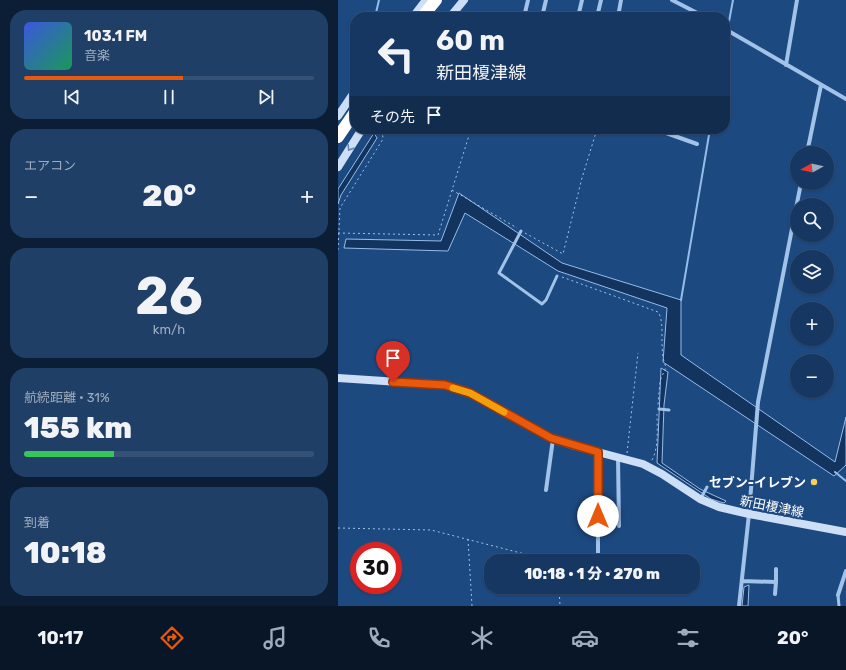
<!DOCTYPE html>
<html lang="ja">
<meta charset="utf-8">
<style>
:root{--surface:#163761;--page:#1f3f67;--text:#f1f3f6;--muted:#9eacbd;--line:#355176;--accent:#ea580c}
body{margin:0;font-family:Rubik,"Noto Sans JP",sans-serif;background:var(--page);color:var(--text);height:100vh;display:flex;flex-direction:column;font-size:15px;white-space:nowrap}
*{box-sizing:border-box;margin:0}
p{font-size:13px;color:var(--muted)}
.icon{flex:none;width:22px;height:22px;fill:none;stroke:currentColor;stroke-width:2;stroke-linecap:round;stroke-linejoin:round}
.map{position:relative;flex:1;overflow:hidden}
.drawer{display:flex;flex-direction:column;gap:10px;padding:10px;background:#0c1e35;width:338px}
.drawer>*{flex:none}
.hud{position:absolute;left:12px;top:12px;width:380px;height:122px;border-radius:16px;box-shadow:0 1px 3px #0004,0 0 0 1px var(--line);background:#163761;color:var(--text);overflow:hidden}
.needle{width:26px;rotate:262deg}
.tools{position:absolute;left:452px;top:146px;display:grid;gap:8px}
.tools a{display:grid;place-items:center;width:44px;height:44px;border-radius:50%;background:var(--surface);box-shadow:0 1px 3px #0004,0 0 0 1px var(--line);font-size:20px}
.speed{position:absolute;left:12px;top:542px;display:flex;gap:8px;font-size:20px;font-weight:700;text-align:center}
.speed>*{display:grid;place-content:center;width:52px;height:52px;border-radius:50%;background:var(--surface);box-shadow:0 1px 3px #0004,0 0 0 1px var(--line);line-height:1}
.speed .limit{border:6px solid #d22;background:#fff;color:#111}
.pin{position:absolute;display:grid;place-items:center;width:34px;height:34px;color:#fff;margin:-41px -17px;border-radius:50% 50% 50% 0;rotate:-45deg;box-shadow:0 0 4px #0007}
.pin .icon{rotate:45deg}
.me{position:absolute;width:44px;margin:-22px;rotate:0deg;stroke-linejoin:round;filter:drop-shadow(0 0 3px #0008)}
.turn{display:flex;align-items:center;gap:14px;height:84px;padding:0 20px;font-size:18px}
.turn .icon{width:52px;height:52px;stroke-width:2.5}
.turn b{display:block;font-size:28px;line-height:34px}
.then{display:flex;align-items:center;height:38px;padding:0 20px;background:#0003;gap:8px;font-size:15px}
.big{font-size:30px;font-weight:800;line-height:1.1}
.drawer .widget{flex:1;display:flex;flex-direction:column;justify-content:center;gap:6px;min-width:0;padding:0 14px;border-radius:16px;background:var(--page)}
.drawer .dial{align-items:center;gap:0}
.dial b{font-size:52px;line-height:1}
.song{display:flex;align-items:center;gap:12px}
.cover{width:48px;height:48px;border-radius:6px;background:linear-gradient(135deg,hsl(230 70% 55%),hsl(150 70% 35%))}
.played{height:4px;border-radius:2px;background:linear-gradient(90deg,var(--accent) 55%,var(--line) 55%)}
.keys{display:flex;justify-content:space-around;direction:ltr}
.heat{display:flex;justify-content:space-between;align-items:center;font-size:22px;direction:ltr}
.charge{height:6px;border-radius:3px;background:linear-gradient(90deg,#34c759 31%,var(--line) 0)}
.trip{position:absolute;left:146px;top:554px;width:216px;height:40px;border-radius:16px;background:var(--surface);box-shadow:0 1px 3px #0004,0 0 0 1px var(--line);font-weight:800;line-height:40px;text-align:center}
.menu{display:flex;height:64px;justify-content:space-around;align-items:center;background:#091627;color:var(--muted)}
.menu .icon{width:28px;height:28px}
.menu .active{color:var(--accent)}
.menu b{font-size:18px;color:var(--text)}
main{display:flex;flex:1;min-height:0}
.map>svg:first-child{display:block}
.water{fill:#13345f;stroke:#94bdeb}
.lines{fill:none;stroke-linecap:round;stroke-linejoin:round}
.stream{stroke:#94bdeb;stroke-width:2}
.path{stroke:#a1c2e9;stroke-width:1;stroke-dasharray:2 3;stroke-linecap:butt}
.service{stroke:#a1c2e9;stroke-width:3}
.minor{stroke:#a1c2e9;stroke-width:4}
.secondary{stroke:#ccdff7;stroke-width:8}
.motorway{stroke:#fff;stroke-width:12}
.oneway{stroke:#6385b0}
.route-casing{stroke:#983908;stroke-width:10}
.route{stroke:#ea580c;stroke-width:7}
.slow{stroke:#f59e0b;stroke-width:7}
.poi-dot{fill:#f9cc5f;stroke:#1d4981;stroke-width:1.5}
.labels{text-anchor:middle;stroke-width:4;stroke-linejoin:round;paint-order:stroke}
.poi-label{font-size:13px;font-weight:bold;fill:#fff;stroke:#1d4981;text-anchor:end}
.street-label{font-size:13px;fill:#fff;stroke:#1d4981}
</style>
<main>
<section class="drawer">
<div class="widget">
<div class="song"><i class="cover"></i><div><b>103.1 FM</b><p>音楽</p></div></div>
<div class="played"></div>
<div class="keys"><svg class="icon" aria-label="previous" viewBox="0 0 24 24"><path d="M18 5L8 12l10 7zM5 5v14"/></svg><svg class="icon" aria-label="pause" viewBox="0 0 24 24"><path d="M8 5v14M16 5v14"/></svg><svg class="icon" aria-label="next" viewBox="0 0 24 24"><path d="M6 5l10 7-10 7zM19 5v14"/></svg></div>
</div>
<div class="widget"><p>エアコン</p>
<div class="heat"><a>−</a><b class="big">20°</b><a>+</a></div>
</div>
<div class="widget dial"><b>26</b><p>km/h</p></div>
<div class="widget"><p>航続距離 · 31%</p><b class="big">155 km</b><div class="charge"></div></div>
<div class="widget"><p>到着</p><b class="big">10:18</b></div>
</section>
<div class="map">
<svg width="508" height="606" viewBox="0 0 508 606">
<rect width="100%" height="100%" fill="#1d4981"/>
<path class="water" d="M 36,133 L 39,138 L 3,195 L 0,204 L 0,189 Z
M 121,193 L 224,263 L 343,300 L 343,355 L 497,462 L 508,417 L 508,465 L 496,476 L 325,362 L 329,308 L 220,271 L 127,213 L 110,251 L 6,248 L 8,239 L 103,241 Z
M 323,368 L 330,372 L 326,405 L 324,463 L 362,489 L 388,501 L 386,503 L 373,499 L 319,463 Z
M 411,585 L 410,606 L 404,606 L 406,587 Z"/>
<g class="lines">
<path class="stream" d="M 37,17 L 41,0
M 387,43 L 395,0
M 343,300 L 372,129
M 497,472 L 508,481"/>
<path class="path" d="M 114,190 L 179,228
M 0,233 L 100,235 L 133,129
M 187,233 L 225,254 L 244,178 L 259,129
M 0,250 L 2,208 L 45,139 L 44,129
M 224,277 L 320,312 C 328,323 320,350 328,367 L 322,381 L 320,405
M 289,453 L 300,353
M 314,460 C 321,447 319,428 319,414
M 0,528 L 93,530 L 214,561
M 130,539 L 134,606
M 221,587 L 222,606"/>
<path class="service" d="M 183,231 L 161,273 L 204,304 L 208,300 L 219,276
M 321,409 L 331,410
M 363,498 L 369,487
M 500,595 L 501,606"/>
<path class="minor" d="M 334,0 L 367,17
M 186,17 L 190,0
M 204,17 L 208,0
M 240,17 L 244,0
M 259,17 L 263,0
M 280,17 L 283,0
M 387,29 L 508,99
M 448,65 L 459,0
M 317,129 L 359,144
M 469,153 L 483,85
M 260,452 L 260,560
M 280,457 L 281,526
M 208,490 L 215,439
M 404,581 L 438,582 L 438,569
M 437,594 L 438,582
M 500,595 L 508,571
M 401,606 L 411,514 L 420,402 L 463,183"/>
<path class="secondary" d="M 75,17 L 88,0
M 112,17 L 126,0
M 0,116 L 17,91
M 0,167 L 24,129
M 0,378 L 107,385 L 132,393 L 213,438 L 237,446 L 305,464 L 324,474 L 362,499 L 381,507 L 411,514 L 508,532"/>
<path class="motorway" d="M 84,17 L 98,0
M 0,137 L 17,112"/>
</g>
<defs><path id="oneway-chevron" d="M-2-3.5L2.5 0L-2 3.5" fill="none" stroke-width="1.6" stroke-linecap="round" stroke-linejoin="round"/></defs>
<use class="oneway" href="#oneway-chevron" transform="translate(12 148) rotate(122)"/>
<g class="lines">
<g class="route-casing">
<path id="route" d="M 55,382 L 107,385 L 132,393 L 213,438 L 260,452 L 260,516"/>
</g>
<use href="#route" class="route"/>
<path class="slow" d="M 115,388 L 132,393 L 166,412"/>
</g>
<circle class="poi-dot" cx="476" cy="482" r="4"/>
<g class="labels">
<g class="poi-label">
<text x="468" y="487">セブン-イレブン</text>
</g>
<g class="street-label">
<text transform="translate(434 506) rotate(11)" y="5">新田榎津線</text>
</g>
</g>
</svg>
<div class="tools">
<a><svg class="needle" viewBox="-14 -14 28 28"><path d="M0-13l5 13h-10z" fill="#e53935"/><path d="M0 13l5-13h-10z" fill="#9eacbd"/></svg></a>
<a><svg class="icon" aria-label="search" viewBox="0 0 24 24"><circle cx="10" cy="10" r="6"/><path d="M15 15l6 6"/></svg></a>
<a><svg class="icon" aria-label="layers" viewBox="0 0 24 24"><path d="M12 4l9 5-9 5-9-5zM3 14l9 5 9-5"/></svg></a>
<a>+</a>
<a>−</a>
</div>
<div class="speed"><div class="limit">30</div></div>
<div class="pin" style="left:55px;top:382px;background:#d93025"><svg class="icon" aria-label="arrive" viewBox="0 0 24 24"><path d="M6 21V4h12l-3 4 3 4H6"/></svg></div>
<svg class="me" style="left:260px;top:516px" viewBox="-20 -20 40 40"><circle r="19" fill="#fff"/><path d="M0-13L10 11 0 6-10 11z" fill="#ea580c"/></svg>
<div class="trip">10:18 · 1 分 · 270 m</div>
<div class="hud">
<div class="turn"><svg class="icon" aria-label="left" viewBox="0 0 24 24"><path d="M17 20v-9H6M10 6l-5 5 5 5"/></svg><div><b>60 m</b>新田榎津線</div></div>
<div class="then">その先<svg class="icon" aria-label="arrive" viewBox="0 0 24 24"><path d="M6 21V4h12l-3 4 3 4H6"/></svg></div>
</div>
</div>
</main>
<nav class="menu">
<b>10:17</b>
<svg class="icon active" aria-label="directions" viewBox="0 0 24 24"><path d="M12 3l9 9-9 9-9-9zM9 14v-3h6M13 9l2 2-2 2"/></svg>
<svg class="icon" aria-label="music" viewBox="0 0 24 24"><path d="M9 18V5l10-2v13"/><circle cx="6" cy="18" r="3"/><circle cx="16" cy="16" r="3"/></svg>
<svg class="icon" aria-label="phone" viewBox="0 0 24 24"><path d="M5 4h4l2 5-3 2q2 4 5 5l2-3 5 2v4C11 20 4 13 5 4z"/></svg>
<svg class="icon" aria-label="climate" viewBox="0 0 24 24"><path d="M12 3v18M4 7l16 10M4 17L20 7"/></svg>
<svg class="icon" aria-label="car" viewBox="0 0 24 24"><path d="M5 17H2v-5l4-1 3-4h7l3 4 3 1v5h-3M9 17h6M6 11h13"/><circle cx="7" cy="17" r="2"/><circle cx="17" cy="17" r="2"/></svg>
<svg class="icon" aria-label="filters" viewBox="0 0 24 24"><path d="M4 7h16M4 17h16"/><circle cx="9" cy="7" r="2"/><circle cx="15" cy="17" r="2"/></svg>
<b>20°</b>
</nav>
